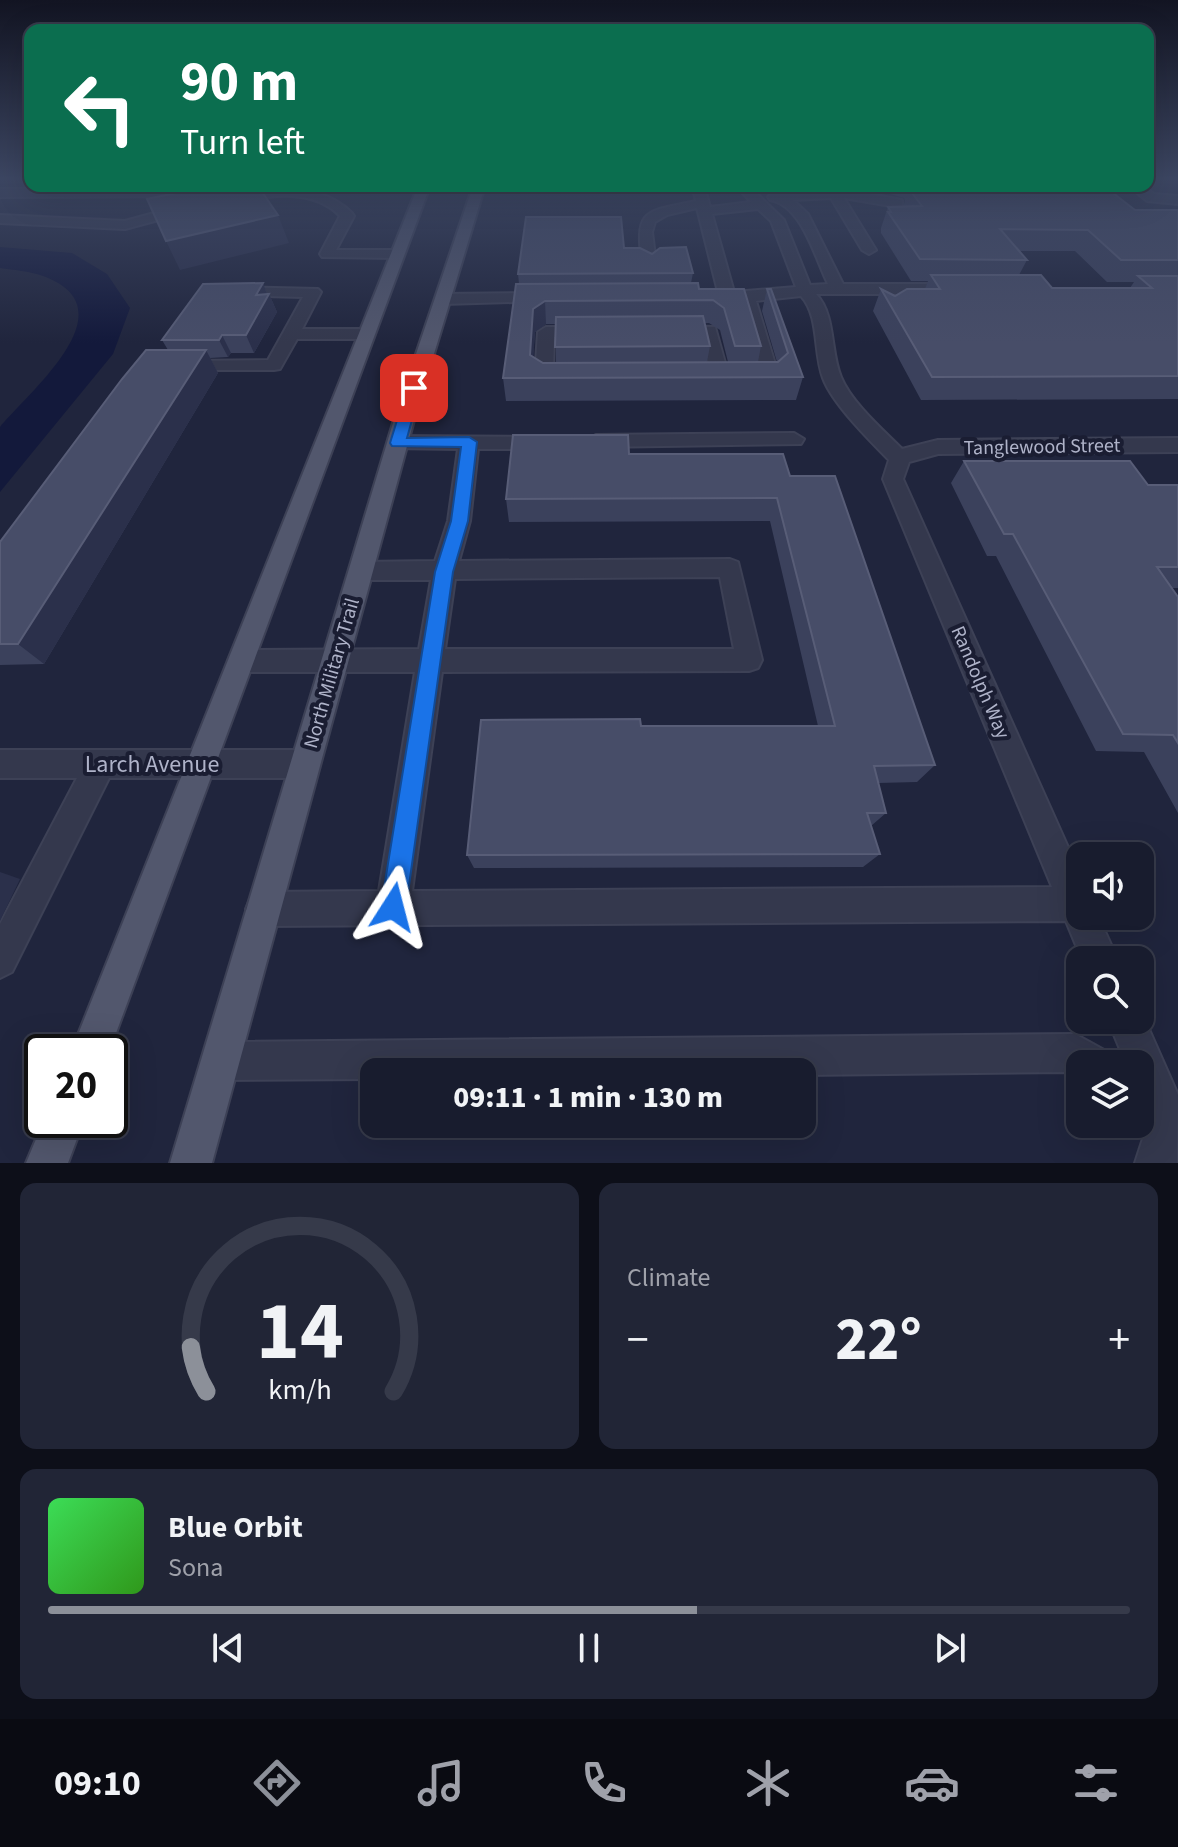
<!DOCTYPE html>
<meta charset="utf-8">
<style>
:root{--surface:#181c2e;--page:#212536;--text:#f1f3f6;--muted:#9fa1aa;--line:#363a4a;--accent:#8c9099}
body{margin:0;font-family:"Source Sans 3",sans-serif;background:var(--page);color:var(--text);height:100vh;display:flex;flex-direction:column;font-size:30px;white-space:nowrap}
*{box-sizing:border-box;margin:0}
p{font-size:26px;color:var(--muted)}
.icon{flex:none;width:44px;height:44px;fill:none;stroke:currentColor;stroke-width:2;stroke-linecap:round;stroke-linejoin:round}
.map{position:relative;height:1163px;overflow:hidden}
.panel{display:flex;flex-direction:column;gap:20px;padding:20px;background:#0d0f19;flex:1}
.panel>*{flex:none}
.banner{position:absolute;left:24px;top:24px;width:1130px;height:168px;border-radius:16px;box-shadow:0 8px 32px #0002,0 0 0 2px var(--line);background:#0b6e4f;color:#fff;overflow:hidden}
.controls{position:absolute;left:1066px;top:842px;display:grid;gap:16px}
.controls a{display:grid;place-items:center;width:88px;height:88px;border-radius:16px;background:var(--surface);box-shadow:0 8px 32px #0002,0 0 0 2px var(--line);font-size:40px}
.speed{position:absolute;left:24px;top:1034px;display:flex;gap:16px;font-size:40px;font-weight:700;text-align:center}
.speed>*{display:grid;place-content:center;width:104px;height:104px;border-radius:50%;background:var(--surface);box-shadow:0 8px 32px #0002,0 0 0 2px var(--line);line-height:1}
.speed .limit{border:4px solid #111;border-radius:12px;background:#fff;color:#111}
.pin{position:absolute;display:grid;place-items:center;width:68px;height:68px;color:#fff;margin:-34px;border-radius:16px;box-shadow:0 4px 12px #0006}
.me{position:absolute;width:88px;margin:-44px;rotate:9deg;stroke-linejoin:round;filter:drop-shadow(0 0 6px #0008)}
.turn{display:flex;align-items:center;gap:28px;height:168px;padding:0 24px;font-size:36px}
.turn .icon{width:104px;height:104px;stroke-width:2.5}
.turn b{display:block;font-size:56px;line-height:68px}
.big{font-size:60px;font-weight:800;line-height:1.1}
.panel .widget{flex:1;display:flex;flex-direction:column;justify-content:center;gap:12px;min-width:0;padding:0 28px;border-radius:16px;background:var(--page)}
.panel .dial{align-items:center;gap:0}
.dial svg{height:208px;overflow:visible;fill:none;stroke:var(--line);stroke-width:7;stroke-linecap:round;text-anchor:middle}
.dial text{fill:var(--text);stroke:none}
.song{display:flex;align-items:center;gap:24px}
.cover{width:96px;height:96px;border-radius:12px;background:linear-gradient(135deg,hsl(130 70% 55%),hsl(110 70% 35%))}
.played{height:8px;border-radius:4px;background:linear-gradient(90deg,var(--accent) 60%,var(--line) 60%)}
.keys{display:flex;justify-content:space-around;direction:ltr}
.heat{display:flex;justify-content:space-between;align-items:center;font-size:44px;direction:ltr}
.panel .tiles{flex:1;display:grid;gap:20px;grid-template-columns:1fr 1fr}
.widget:last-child{grid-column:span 2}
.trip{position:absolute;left:360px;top:1058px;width:456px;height:80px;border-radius:16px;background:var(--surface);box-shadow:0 8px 32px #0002,0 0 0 2px var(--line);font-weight:800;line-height:80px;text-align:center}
.menu{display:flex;height:128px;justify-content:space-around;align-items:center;background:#0a0b12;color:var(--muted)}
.menu .icon{width:56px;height:56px}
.menu .on{color:var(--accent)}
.menu b{font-size:36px;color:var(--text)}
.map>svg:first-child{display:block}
.water{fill:#13193b}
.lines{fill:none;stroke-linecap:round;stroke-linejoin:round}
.minor-casing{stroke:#3d4156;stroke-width:4}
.major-casing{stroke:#3d4156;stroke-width:4}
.minor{fill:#34384d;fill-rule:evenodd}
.major{fill:#52576d;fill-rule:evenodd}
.wall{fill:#3b415c;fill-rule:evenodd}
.shaded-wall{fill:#2b304b}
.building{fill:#474d68;stroke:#585d77;stroke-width:2}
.route{fill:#1a73e8;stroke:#114b97;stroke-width:2}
.labels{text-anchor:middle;stroke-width:8;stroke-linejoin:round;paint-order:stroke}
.street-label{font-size:20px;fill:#afb3c9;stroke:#1a1d32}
.near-street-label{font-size:24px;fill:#afb3c9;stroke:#1a1d32}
</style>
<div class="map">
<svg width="1178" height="1163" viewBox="0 0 1178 1163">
<rect width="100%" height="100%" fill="#20253d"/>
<path class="water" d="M 0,247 L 72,253 L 107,274 L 130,308 L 113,354 L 0,492 L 0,427 C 32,389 131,308 43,276 C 29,271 14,270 0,268 Z"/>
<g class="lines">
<g class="minor-casing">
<path id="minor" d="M 696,186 L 705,189 L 710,207 L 751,202 L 736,186 L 749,186 L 784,220 L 810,285 L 828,284 C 815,258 802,205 770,200 L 768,197 L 771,194 L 764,186 L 777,186 L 785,193 L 883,186 L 870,194 L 902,200 L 902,206 L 897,207 L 844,198 L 876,250 L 869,254 L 862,250 L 831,198 L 793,200 L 808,214 L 843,284 L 936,284 L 944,289 L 936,294 L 816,294 C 836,315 830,351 841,377 C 851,402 883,430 902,449 L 938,440 L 1178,438 L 1178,452 L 938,454 L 909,462 L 903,479 L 1080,874 L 1080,916 L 1098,916 L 1118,960 L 1082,960 L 1066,921 L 263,926 L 251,921 L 246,909 L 251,897 L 263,892 L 379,891 L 415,672 L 241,672 L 232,669 L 228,661 L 232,653 L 241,650 L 419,649 L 431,580 L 361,580 L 353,578 L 349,571 L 353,564 L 361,562 L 435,561 L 448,521 L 458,449 L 391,448 L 388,443 L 391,438 L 398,436 L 550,437 L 553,442 L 550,447 L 543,449 L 478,449 L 470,521 L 459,561 L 730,559 L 738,562 L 762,660 L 758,668 L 749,671 L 442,672 L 412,891 L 1052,887 L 883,479 L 889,460 C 870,441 832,403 823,378 C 813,352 820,317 801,296 L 756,301 L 779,377 C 772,385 753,385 746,377 L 749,373 L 760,372 L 740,302 L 713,302 L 705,297 L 718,292 L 697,208 L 667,215 L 655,222 L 652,232 L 656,264 L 649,268 L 642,264 C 635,208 644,212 696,201 L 693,189 ZM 758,209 L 771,221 L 796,287 L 734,292 L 712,214 ZM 720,577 L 734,649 L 445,649 L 455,579 Z
M 1129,186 L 1143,186 L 1154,194 L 1178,196 L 1178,204 L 1147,201 Z
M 0,189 L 210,188 L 216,192 L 210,196 L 0,197 Z
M 277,189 C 305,189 331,192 352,213 L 354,216 L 336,250 L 397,250 L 404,254 L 397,258 L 322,257 L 320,254 L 340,216 C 312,187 267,196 231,202 L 225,198 L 231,194 Z
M 187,204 L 192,205 L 192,211 L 125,229 L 0,223 L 0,215 L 125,221 Z
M 234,287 L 318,289 L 321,292 L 302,329 L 365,329 L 373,334 L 365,339 L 297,339 L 280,369 L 274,370 L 176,370 L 173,366 L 182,361 L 268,360 L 303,297 L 229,295 L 229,289 Z
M 544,293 L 550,295 L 550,301 L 443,304 L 435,299 L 443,294 Z
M 673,326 L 715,327 L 729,377 L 726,381 L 720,382 L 711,377 L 702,336 L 667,335 L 665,331 Z
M 546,327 L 588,327 L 596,332 L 588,337 L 554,337 L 553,373 L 565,374 L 568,378 L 565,382 L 544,383 L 535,378 L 538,332 Z
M 794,433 L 804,439 L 801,444 L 596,447 L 586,441 L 596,435 Z
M 0,750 L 305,750 L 315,754 L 320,764 L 315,774 L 305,778 L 109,778 L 12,972 L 0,978 L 0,924 L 77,778 L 0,778 Z
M 1140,1009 L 1178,1095 L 1177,1163 L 1135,1163 L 1149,1120 L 1140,1099 L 1140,1064 L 1126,1064 L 1108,1020 L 1140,1020 Z
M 1075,1034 L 1104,1050 L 1109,1064 L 1080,1064 L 1080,1079 L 1069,1072 L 802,1075 L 802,1072 L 374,1072 L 374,1079 L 220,1080 L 207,1074 L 201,1061 L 207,1048 L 220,1042 Z"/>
</g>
<g class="major-casing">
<path id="major" d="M 418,186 L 430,186 L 109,1052 L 71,1052 Z
M 473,186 L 485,186 L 416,413 L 212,1163 L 170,1163 L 396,413 Z
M 44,1120 L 84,1120 L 68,1163 L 26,1163 Z"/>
</g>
<use href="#minor" class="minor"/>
<use href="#major" class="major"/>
</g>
<path class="wall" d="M 894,186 L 1104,186 L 1135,210 L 1178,210 L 1178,399 L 921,400 L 873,311 L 881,289 L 895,296 L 925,289 L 928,281 L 911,281 L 881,233 L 881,228 L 888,207 L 903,207 L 905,201 L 904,198 L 891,194 ZM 1019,251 L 1075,251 L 1107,282 L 1134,282 L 1130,288 L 1052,288 L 1019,275 L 1027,260 Z
M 624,248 L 652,254 L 693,273 L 691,283 L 699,289 L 744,289 L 761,346 L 758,362 L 777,362 L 762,311 L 767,289 L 803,377 L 796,400 L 506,401 L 503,378 L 519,284 L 518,274 ZM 705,323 L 709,323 L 720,330 L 728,362 L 707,362 L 710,346 ZM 546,324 L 556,324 L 556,363 L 543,363 L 533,357 L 535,332 Z
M 263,283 L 267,294 L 269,294 L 277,312 L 254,353 L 231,353 L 228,357 L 210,358 L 218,373 L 44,664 L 0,665 L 0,542 L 168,350 L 162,340 Z
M 629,454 L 790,476 L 935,765 L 917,782 L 878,783 L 886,813 L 871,826 L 880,854 L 863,867 L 474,868 L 467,855 L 641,726 L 818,726 L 770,521 L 509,522 L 506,499 Z
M 964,461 L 1148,485 L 1178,485 L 1178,588 L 1172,588 L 1178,597 L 1178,813 L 1144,752 L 1096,751 L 996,556 L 987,556 L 951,483 Z"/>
<path class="shaded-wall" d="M 278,215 L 289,243 L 180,270 L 166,241 Z
M 263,283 L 268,297 L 269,294 L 277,312 L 254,353 L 246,335 L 256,295 Z
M 545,301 L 546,324 L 535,332 L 532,378 L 530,355 L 533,309 Z
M 222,335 L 231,353 L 228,357 L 219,340 Z
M 206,350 L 218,373 L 44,664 L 18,644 Z
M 0,872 L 20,879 L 0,921 Z"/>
<path class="building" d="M 204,186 L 258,186 L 278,215 L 166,241 L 147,199 L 200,188 Z
M 912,186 L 1104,186 L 1135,210 L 1178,210 L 1178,260 L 1121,260 L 1088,230 L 1000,229 L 1027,260 L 920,259 L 888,212 L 891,212 L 888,207 L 922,206 L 909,189 Z
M 526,217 L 621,217 L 624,248 L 640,248 L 652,254 L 660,248 L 686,247 L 693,273 L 518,274 Z
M 931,275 L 1041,275 L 1052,288 L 1152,288 L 1138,276 L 1178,276 L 1178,376 L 932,377 L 881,289 L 895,296 L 907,289 L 940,289 Z
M 263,283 L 256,295 L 269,294 L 246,335 L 222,335 L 219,340 L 162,340 L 203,284 Z
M 698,283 L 699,289 L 744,289 L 761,346 L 735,346 L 724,308 L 713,300 L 545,301 L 533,309 L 530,355 L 543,363 L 778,362 L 788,353 L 767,289 L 771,289 L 803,377 L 503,378 L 516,284 Z
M 703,316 L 710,346 L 555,347 L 556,317 Z
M 146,350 L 206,350 L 18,644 L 0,644 L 0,542 L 122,379 Z
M 513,435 L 628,435 L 629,454 L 783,454 L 790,476 L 835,476 L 935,765 L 874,766 L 886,813 L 867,813 L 880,854 L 467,855 L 481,720 L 640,719 L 641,726 L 835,726 L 777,498 L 506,499 Z
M 964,461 L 1130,461 L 1148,485 L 1178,485 L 1178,567 L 1157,567 L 1178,597 L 1178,743 L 1173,735 L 1123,734 L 1013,534 L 1004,534 Z"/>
<linearGradient id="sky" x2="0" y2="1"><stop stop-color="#121422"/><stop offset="0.52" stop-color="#3c4662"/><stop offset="1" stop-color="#3c4662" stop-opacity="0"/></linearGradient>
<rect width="1178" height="343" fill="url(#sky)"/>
<path class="route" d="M 414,384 L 421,388 L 407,438 L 469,437 L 477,442 L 468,521 L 453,572 L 406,907 L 402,916 L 393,920 L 384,916 L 381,907 L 435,572 L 451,521 L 461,447 L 392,446 L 390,443 L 407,388 Z"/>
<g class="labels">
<g class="street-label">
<text transform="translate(1042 446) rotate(-1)" y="7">Tanglewood Street</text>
<text transform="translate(331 673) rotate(-74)" y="7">North Military Trail</text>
<text transform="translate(981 682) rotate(67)" y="7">Randolph Way</text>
</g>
<g class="near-street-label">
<text x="152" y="772">Larch Avenue</text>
</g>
</g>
</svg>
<div class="controls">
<a><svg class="icon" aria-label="sound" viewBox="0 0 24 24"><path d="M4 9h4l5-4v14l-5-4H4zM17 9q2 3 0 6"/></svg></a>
<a><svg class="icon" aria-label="search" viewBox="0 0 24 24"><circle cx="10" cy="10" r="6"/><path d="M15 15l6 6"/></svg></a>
<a><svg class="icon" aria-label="layers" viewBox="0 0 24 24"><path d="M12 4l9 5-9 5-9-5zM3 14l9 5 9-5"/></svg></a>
</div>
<div class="speed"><div class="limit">20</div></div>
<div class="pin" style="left:414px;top:388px;background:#d93025"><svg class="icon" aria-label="arrive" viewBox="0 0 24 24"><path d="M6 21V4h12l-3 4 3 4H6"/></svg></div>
<svg class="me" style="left:393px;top:907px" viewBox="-20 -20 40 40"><path d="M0-17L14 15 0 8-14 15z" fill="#1a73e8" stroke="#fff" stroke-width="4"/></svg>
<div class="trip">09:11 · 1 min · 130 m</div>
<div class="banner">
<div class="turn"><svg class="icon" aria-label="left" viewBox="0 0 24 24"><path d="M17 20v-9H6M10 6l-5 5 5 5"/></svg><div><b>90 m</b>Turn left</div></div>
</div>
</div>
<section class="panel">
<div class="tiles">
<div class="widget dial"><svg viewBox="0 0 100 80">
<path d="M14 69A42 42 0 1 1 86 69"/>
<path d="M14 69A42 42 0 0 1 8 52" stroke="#8c9099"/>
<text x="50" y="56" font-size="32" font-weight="700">14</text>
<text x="50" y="72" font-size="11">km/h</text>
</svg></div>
<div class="widget"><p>Climate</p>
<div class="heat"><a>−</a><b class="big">22°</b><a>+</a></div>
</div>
<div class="widget">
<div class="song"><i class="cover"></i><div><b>Blue Orbit</b><p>Sona</p></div></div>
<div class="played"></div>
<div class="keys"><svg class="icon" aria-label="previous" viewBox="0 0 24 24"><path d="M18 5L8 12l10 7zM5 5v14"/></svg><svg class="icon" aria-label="pause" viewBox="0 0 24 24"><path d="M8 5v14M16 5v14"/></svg><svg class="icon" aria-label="next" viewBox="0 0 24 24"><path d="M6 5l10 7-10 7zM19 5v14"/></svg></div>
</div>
</div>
</section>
<nav class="menu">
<b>09:10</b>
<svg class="icon on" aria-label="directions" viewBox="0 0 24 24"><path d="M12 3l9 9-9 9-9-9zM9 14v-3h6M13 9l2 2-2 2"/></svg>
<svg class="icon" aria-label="music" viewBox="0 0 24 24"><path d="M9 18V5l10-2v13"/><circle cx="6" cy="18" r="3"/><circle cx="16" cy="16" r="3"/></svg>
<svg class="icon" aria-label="phone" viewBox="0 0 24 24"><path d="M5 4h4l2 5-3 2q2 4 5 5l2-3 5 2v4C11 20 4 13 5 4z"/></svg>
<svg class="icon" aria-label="climate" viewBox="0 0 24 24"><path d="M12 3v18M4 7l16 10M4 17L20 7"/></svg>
<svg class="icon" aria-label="car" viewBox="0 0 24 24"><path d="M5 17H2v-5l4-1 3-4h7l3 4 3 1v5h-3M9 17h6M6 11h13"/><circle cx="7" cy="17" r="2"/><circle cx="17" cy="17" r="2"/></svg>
<svg class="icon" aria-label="filters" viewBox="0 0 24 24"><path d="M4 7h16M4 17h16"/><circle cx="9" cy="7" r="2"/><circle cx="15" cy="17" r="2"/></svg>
</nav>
